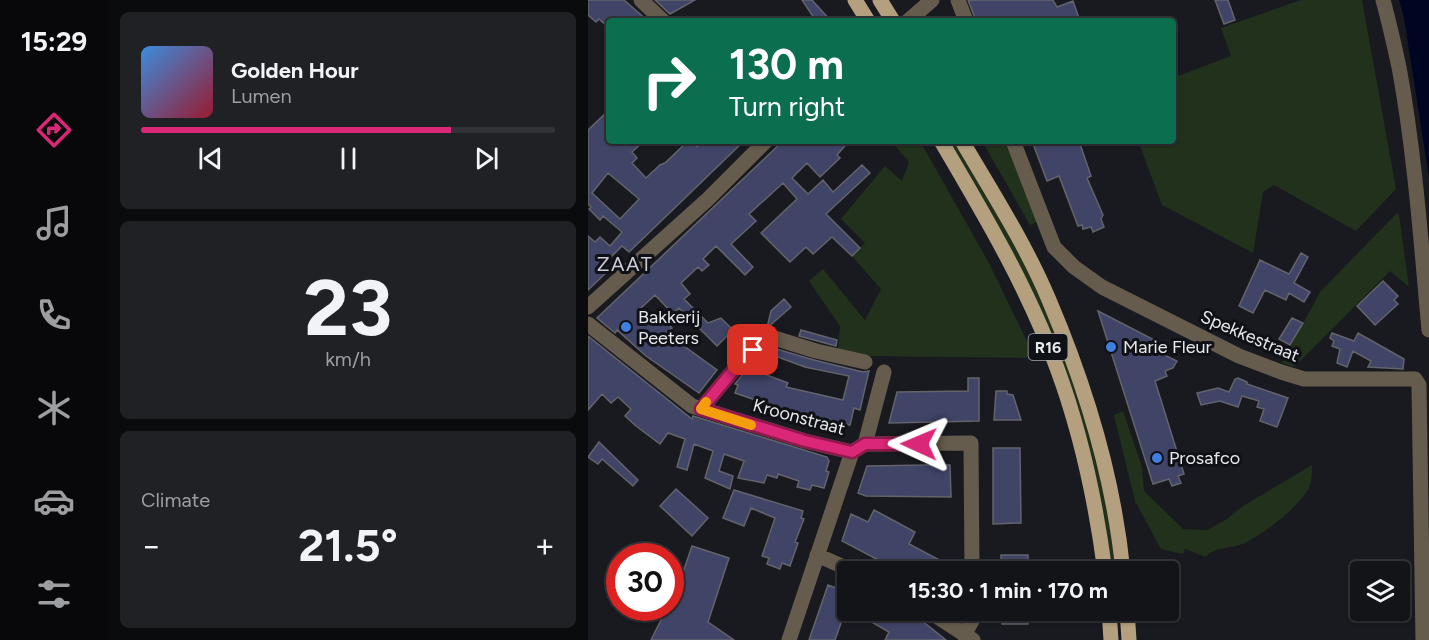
<!DOCTYPE html>
<meta charset="utf-8">
<style>
:root{--surface:#131418;--page:#202125;--text:#f1f3f6;--muted:#9d9ea2;--line:#323337;--accent:#db2777}
body{margin:0;font-family:Figtree,sans-serif;background:var(--page);color:var(--text);height:100vh;display:flex;flex-direction:column;font-size:22px;white-space:nowrap}
*{box-sizing:border-box;margin:0}
p{font-size:20px;color:var(--muted)}
.icon{flex:none;width:33px;height:33px;fill:none;stroke:currentColor;stroke-width:2;stroke-linecap:round;stroke-linejoin:round}
.map{position:relative;flex:1;overflow:hidden}
.panel{display:flex;flex-direction:column;gap:12px;padding:12px;background:#0a0b0d;width:480px}
.panel>*{flex:none}
.top-card{position:absolute;left:18px;top:18px;width:570px;height:126px;border-radius:6px;box-shadow:0 2px 4px #0004,0 0 0 2px var(--line);background:#0b6e4f;color:#fff;overflow:hidden}
.buttons{position:absolute;left:762px;top:561px;display:grid;gap:12px}
.buttons a{display:grid;place-items:center;width:60px;height:60px;border-radius:6px;background:var(--surface);box-shadow:0 2px 4px #0004,0 0 0 2px var(--line);font-size:30px}
.speed{position:absolute;left:18px;top:543px;display:flex;gap:12px;font-size:30px;font-weight:700;text-align:center}
.speed>*{display:grid;place-content:center;width:78px;height:78px;border-radius:50%;background:var(--surface);box-shadow:0 2px 4px #0004,0 0 0 2px var(--line);line-height:1}
.speed .limit{border:9px solid #d22;background:#fff;color:#111}
.pin{position:absolute;display:grid;place-items:center;width:51px;height:51px;color:#fff;margin:-26px;border-radius:12px;box-shadow:0 3px 9px #0006}
.me{position:absolute;width:66px;margin:-33px;rotate:271deg;stroke-linejoin:round;filter:drop-shadow(0 0 4px #0008)}
.turn{display:flex;align-items:center;gap:21px;height:126px;padding:0 24px;font-size:27px}
.turn .icon{width:78px;height:78px;stroke-width:2.5}
.turn b{display:block;font-size:42px;line-height:51px}
.big{font-size:45px;font-weight:700;line-height:1.1}
.panel .widget{flex:1;display:flex;flex-direction:column;justify-content:center;gap:9px;min-width:0;padding:0 21px;border-radius:9px;background:var(--page)}
.panel .dial{align-items:center;gap:0}
.dial b{font-size:78px;line-height:1}
.song{display:flex;align-items:center;gap:18px}
.cover{width:72px;height:72px;border-radius:9px;background:linear-gradient(135deg,hsl(210 70% 55%),hsl(350 70% 35%))}
.played{height:6px;border-radius:3px;background:linear-gradient(90deg,var(--accent) 75%,var(--line) 75%)}
.keys{display:flex;justify-content:space-around;direction:ltr}
.heat{display:flex;justify-content:space-between;align-items:center;font-size:33px;direction:ltr}
.trip{position:absolute;left:249px;top:561px;width:342px;height:60px;border-radius:6px;background:var(--surface);box-shadow:0 2px 4px #0004,0 0 0 2px var(--line);font-weight:700;line-height:60px;text-align:center}
main{display:flex;flex:1;min-height:0}
.menu{display:flex;flex-direction:column;width:108px;justify-content:space-around;align-items:center;background:#08080a;color:var(--muted)}
.menu .icon{width:42px;height:42px}
.menu .current{color:var(--accent)}
.menu b{font-size:27px;color:var(--text)}
.map>svg:first-child{display:block}
.green{fill:#21311b}
.water{fill:#000621}
.building{fill:#404467;stroke:#63646b;stroke-width:1.5;fill-rule:evenodd}
.lines{fill:none;stroke-linecap:round;stroke-linejoin:round}
.minor{stroke:#665c4d;stroke-width:15}
.major{stroke:#b49f7f;stroke-width:15}
.route-casing{stroke:#8e194d;stroke-width:15}
.route{stroke:#db2777;stroke-width:10}
.slow{stroke:#f59e0b;stroke-width:10}
.shop-dot{fill:#3f7fe0;stroke:#101117;stroke-width:2}
.labels{text-anchor:middle;stroke-width:6;stroke-linejoin:round;paint-order:stroke}
.shield{fill:#101117;stroke:#a6a8ac;stroke-width:1.5}
.shield-label{font-size:16px;font-weight:bold;fill:#e7e8ec}
.poi-label{font-size:18px;fill:#e7e8ec;stroke:#101117;text-anchor:start}
.street-label{font-size:18px;fill:#e7e8ec;stroke:#101117}
.neighbourhood-label{font-size:20px;letter-spacing:1.5px;fill:#cacbd3;stroke:#101117}
</style>
<main>
<nav class="menu">
<b>15:29</b>
<svg class="icon current" aria-label="directions" viewBox="0 0 24 24"><path d="M12 3l9 9-9 9-9-9zM9 14v-3h6M13 9l2 2-2 2"/></svg>
<svg class="icon" aria-label="music" viewBox="0 0 24 24"><path d="M9 18V5l10-2v13"/><circle cx="6" cy="18" r="3"/><circle cx="16" cy="16" r="3"/></svg>
<svg class="icon" aria-label="phone" viewBox="0 0 24 24"><path d="M5 4h4l2 5-3 2q2 4 5 5l2-3 5 2v4C11 20 4 13 5 4z"/></svg>
<svg class="icon" aria-label="climate" viewBox="0 0 24 24"><path d="M12 3v18M4 7l16 10M4 17L20 7"/></svg>
<svg class="icon" aria-label="car" viewBox="0 0 24 24"><path d="M5 17H2v-5l4-1 3-4h7l3 4 3 1v5h-3M9 17h6M6 11h13"/><circle cx="7" cy="17" r="2"/><circle cx="17" cy="17" r="2"/></svg>
<svg class="icon" aria-label="filters" viewBox="0 0 24 24"><path d="M4 7h16M4 17h16"/><circle cx="9" cy="7" r="2"/><circle cx="15" cy="17" r="2"/></svg>
</nav>
<section class="panel">
<div class="widget">
<div class="song"><i class="cover"></i><div><b>Golden Hour</b><p>Lumen</p></div></div>
<div class="played"></div>
<div class="keys"><svg class="icon" aria-label="previous" viewBox="0 0 24 24"><path d="M18 5L8 12l10 7zM5 5v14"/></svg><svg class="icon" aria-label="pause" viewBox="0 0 24 24"><path d="M8 5v14M16 5v14"/></svg><svg class="icon" aria-label="next" viewBox="0 0 24 24"><path d="M6 5l10 7-10 7zM19 5v14"/></svg></div>
</div>
<div class="widget dial"><b>23</b><p>km/h</p></div>
<div class="widget"><p>Climate</p>
<div class="heat"><a>−</a><b class="big">21.5°</b><a>+</a></div>
</div>
</section>
<div class="map">
<svg width="841" height="640" viewBox="0 0 841 640">
<rect width="100%" height="100%" fill="#191a20"/>
<path class="green" d="M 713,0 L 774,0 L 808,189 L 768,231 L 686,185 L 675,192 L 665,253 L 574,205 L 550,141 L 585,141 L 585,78 L 643,56 L 633,28 Z
M 303,141 L 332,141 L 401,263 L 447,358 L 281,356 L 250,351 L 252,326 L 221,281 L 235,269 L 277,320 L 293,289 L 264,256 L 277,243 L 253,219 L 297,166 L 314,181 L 321,162 Z
M 357,141 L 369,141 L 449,285 L 508,437 L 533,571 L 520,571 L 472,366 Z
M 394,141 L 417,141 L 449,222 L 442,225 Z
M 809,213 L 811,215 L 821,287 L 802,271 L 706,367 L 694,363 L 732,292 Z
M 535,411 L 554,467 L 556,491 L 595,529 L 619,530 L 639,519 L 655,506 L 724,465 C 724,472 724,482 721,488 C 708,510 679,531 657,543 C 645,549 626,546 618,557 L 597,549 L 595,554 L 573,549 L 547,501 L 526,415 Z"/>
<path class="water" d="M 811,0 L 841,0 L 841,178 L 816,18 Z"/>
<path class="building" d="M 0,0 L 36,0 L 60,21 L 21,21 L 21,28 L 11,19 L 8,22 L 0,15 Z
M 67,0 L 107,0 L 82,14 Z
M 214,0 L 224,0 L 243,21 L 228,21 Z
M 380,0 L 465,0 L 469,7 L 485,1 L 492,21 L 388,21 Z
M 627,0 L 640,0 L 647,20 L 636,24 Z
M 21,110 L 21,141 L 56,141 L 44,152 L 49,158 L 44,163 L 58,178 L 72,165 L 77,163 L 100,141 L 103,141 L 109,147 L 114,141 L 156,141 L 41,252 L 34,246 L 16,264 L 21,270 L 0,290 L 0,236 L 7,242 L 12,237 L 22,246 L 34,232 L 15,216 L 12,220 L 1,209 L 3,207 L 0,204 L 0,130 ZM 20,173 L 51,199 L 32,219 L 4,193 Z
M 195,141 L 261,141 L 249,155 L 252,158 L 232,177 L 219,163 L 204,178 L 220,194 L 235,180 L 245,192 L 274,165 L 282,173 L 238,214 L 272,248 L 264,256 L 244,237 L 225,254 L 218,247 L 202,262 L 173,233 L 209,199 L 195,183 L 161,214 L 168,221 L 143,244 L 165,267 L 157,275 L 128,246 L 115,259 L 121,265 L 114,271 L 110,267 L 93,283 L 102,294 L 96,299 L 120,323 L 133,318 L 145,330 L 129,346 L 91,308 L 85,314 L 67,295 L 53,308 L 68,324 L 75,318 L 84,328 L 78,333 L 129,370 L 111,393 L 58,356 L 29,330 L 27,333 L 9,318 Z
M 444,141 L 491,141 L 503,176 L 499,178 L 515,215 L 513,219 L 516,227 L 505,232 L 503,227 L 495,229 L 494,225 L 490,226 L 471,176 L 459,181 Z
M 713,253 L 720,257 L 706,283 L 722,292 L 716,302 L 701,293 L 698,300 L 677,290 L 665,313 L 651,306 L 672,260 L 701,274 Z
M 795,281 L 810,296 L 806,300 L 810,304 L 787,325 L 769,306 Z
M 196,299 L 203,307 L 179,328 L 183,311 Z
M 510,311 L 580,347 L 576,355 L 589,361 L 585,368 L 577,371 L 579,376 L 567,381 L 596,474 L 590,476 L 593,483 L 584,486 L 581,479 L 565,484 Z
M 704,318 L 715,323 L 702,345 L 691,339 Z
M 161,329 L 167,337 L 154,348 L 146,339 Z
M 213,330 L 249,340 L 248,346 L 211,336 Z
M 744,333 L 766,341 L 770,333 L 816,359 L 815,369 L 780,367 L 783,361 L 765,351 L 759,367 L 749,363 L 752,349 L 744,346 L 746,341 L 742,338 Z
M 0,336 L 104,419 L 105,416 L 239,457 L 241,461 L 238,471 L 241,472 L 236,488 L 224,485 L 222,490 L 209,487 L 211,481 L 190,474 L 189,478 L 179,475 L 176,483 L 150,478 L 156,461 L 136,454 L 131,471 L 145,476 L 142,489 L 117,478 L 125,451 L 106,444 L 99,470 L 89,467 L 97,439 L 80,433 L 72,444 L 48,426 L 37,416 L 43,409 L 30,397 L 23,403 L 14,394 L 0,410 Z
M 185,348 L 226,360 L 275,372 L 281,371 L 272,410 L 266,408 L 262,425 L 203,412 L 147,393 L 150,385 L 147,384 L 160,368 L 200,383 L 198,387 L 255,400 L 261,376 L 217,367 L 179,353 Z
M 380,378 L 391,378 L 391,421 L 301,423 L 309,392 L 380,391 Z
M 650,378 L 659,382 L 659,384 L 700,398 L 689,427 L 672,421 L 676,409 L 669,407 L 671,401 L 654,396 L 650,407 L 632,401 L 613,405 L 609,393 L 630,388 L 641,392 L 647,379 Z
M 408,391 L 419,391 L 419,394 L 425,395 L 433,420 L 406,420 Z
M 11,442 L 50,480 L 45,486 L 14,459 L 10,464 L 0,457 Z
M 405,448 L 432,448 L 433,523 L 405,524 Z
M 340,465 L 362,465 L 363,497 L 278,496 L 270,493 L 279,466 Z
M 88,489 L 120,518 L 104,536 L 72,506 Z
M 146,490 L 215,511 L 213,518 L 216,519 L 207,542 L 210,543 L 202,566 L 194,563 L 192,569 L 179,564 L 181,558 L 174,556 L 187,518 L 163,508 L 156,526 L 135,518 Z
M 286,510 L 327,532 L 321,544 L 355,562 L 363,562 L 363,572 L 313,572 L 254,541 L 263,514 L 280,522 Z
M 104,546 L 141,558 L 120,622 L 146,640 L 63,640 L 79,608 L 82,608 L 82,601 L 91,584 Z
M 413,555 L 440,555 L 440,572 L 413,572 Z
M 251,579 L 260,582 L 260,603 L 247,640 L 221,640 L 240,585 L 248,588 Z
M 263,610 L 314,610 L 334,621 L 358,640 L 297,640 L 301,632 Z
M 413,610 L 440,610 L 440,624 L 414,624 Z"/>
<g class="lines">
<path class="minor" d="M 53,0 L 75,21
M 370,0 L 378,21
M 795,0 C 801,22 806,44 811,67 C 827,154 833,242 841,330
M 320,21 L 344,0
M 425,141 L 466,247 L 486,267 L 514,287 L 651,356 L 693,372 L 716,379 L 827,379 L 831,385 L 835,640
M 0,307 L 120,199 L 178,141
M 0,324 L 104,406 L 217,441 L 264,452 L 277,444 L 383,443 L 384,572
M 113,409 L 154,360 L 183,337 L 228,351 L 277,362
M 277,444 L 296,372
M 229,555 L 267,572
M 339,610 L 385,640
M 376,635 L 385,619 L 385,610
M 201,640 L 264,452"/>
<path class="major" d="M 267,0 L 280,21
M 292,0 L 305,21
M 353,141 C 396,214 440,288 469,368 C 493,433 508,503 517,572
M 374,141 C 404,192 438,245 461,300 C 498,387 526,478 535,572
M 521,610 L 523,640
M 539,610 L 541,640"/>
</g>
<g class="lines">
<g class="route-casing">
<path id="route" d="M 165,350 L 154,360 L 113,409 L 217,441 L 264,452 L 277,444 L 331,444"/>
</g>
<use href="#route" class="route"/>
<path class="slow" d="M 118,402 L 113,409 L 163,425"/>
</g>
<g class="shop-dot">
<circle cx="38" cy="327" r="6"/>
<circle cx="523" cy="347" r="6"/>
<circle cx="569" cy="458" r="6"/>
</g>
<g class="labels">
<rect class="shield" x="440.5" y="334" width="39" height="26" rx="4.5"/>
<g class="shield-label">
<text x="460" y="353">R16</text>
</g>
<g class="poi-label">
<text x="50" y="323">Bakkerij<tspan x="50" dy="21">Peeters</tspan></text>
<text x="535" y="353">Marie Fleur</text>
<text x="581" y="464">Prosafco</text>
</g>
<g class="street-label">
<text transform="translate(662 336) rotate(23)" y="6">Spekkestraat</text>
<text transform="translate(211 417) rotate(15)" y="6">Kroonstraat</text>
</g>
<g class="neighbourhood-label">
<text x="37" y="271">ZAAT</text>
</g>
</g>
</svg>
<div class="buttons">
<a><svg class="icon" aria-label="layers" viewBox="0 0 24 24"><path d="M12 4l9 5-9 5-9-5zM3 14l9 5 9-5"/></svg></a>
</div>
<div class="speed"><div class="limit">30</div></div>
<div class="pin" style="left:165px;top:350px;background:#d93025"><svg class="icon" aria-label="arrive" viewBox="0 0 24 24"><path d="M6 21V4h12l-3 4 3 4H6"/></svg></div>
<svg class="me" style="left:331px;top:444px" viewBox="-20 -20 40 40"><path d="M0-17L14 15 0 8-14 15z" fill="#db2777" stroke="#fff" stroke-width="4"/></svg>
<div class="trip">15:30 · 1 min · 170 m</div>
<div class="top-card">
<div class="turn"><svg class="icon" aria-label="right" viewBox="0 0 24 24"><path d="M7 20v-9h11M14 6l5 5-5 5"/></svg><div><b>130 m</b>Turn right</div></div>
</div>
</div>
</main>
